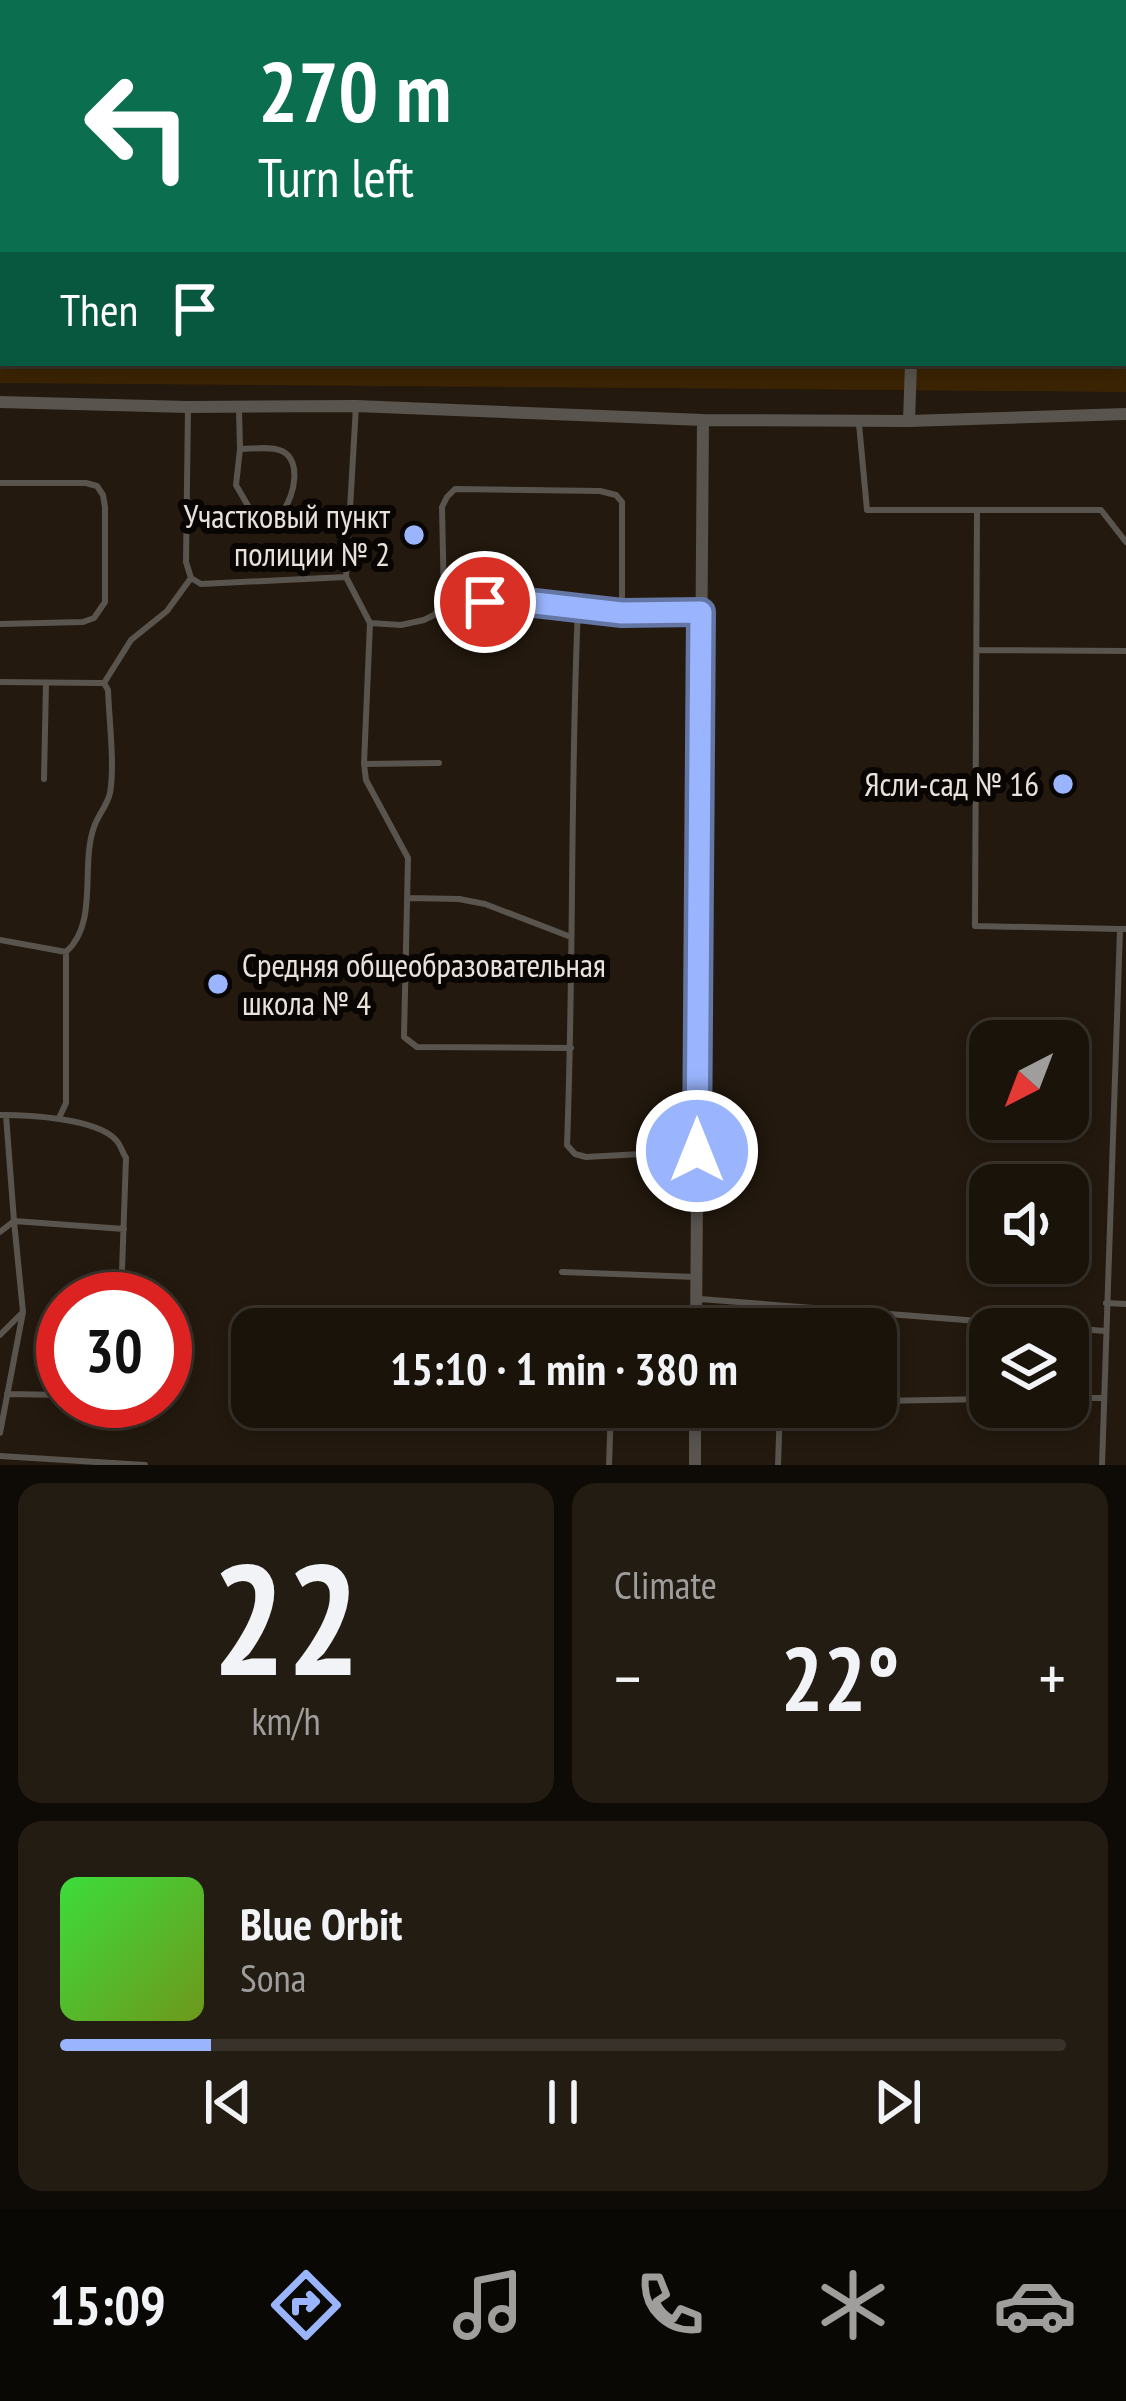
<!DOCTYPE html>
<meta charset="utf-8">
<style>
:root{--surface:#1a130a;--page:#231c13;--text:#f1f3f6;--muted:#9f9e9c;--line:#38322b;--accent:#9ab5fd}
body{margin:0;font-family:"PT Sans Narrow",sans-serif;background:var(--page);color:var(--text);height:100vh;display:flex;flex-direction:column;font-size:45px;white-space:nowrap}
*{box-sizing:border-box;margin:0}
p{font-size:39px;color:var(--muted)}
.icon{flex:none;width:66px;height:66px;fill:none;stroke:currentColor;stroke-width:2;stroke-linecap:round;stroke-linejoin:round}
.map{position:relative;height:1465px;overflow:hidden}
.side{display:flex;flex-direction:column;gap:18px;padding:18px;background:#0e0a06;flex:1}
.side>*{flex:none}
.guide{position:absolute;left:0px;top:0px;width:1128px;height:366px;box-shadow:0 6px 18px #0003,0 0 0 3px var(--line);background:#0b6e4f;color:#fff;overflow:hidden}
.needle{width:78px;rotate:222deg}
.tools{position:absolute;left:969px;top:1020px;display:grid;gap:24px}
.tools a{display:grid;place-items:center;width:120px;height:120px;border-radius:24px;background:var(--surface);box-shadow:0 6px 18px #0003,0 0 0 3px var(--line);font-size:60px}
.speed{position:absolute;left:36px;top:1272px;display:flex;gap:24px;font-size:60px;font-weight:700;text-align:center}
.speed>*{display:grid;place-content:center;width:156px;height:156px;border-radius:50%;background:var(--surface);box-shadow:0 6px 18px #0003,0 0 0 3px var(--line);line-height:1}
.speed .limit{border:18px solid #d22;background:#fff;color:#111}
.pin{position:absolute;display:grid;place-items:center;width:102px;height:102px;color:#fff;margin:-51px;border:6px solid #fff;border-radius:50%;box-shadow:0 3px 12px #0007}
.me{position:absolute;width:132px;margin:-66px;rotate:0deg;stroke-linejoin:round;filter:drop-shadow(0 0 9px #0008)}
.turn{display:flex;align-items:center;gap:42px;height:252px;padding:0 60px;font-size:54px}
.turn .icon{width:156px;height:156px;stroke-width:2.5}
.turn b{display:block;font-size:84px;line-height:102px}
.then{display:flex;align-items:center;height:114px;padding:0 60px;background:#0003;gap:24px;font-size:45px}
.big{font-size:90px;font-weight:600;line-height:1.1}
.side .widget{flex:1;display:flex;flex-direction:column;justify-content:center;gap:18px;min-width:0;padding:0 42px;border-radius:24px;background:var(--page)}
.side .dial{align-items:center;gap:0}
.dial b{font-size:156px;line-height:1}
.song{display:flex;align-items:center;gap:36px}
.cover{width:144px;height:144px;border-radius:18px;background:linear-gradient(135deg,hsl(120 70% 55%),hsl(80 70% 35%))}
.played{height:12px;border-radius:6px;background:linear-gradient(90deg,var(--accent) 15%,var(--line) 15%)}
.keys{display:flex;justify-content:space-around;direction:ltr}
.heat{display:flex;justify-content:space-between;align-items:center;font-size:66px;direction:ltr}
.side .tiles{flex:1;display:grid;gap:18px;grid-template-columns:1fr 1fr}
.widget:last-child{grid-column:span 2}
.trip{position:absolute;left:231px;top:1308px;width:666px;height:120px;border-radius:24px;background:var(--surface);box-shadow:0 6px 18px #0003,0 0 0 3px var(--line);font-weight:600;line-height:120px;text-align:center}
.dock{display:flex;height:192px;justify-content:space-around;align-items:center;background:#0a0804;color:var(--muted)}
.dock .icon{width:84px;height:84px}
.dock .current{color:var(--accent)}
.dock b{font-size:54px;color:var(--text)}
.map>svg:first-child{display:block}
.green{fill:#3b2404}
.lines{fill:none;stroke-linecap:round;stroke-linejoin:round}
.service{stroke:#59544e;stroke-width:6}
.minor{stroke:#59544e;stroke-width:12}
.tertiary{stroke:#59544e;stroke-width:15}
.route-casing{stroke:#6476a4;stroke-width:30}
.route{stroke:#9ab5fd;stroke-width:21}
.poi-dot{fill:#9ab5fd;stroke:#090503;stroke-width:4.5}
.labels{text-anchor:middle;stroke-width:12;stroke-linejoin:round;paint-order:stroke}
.poi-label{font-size:33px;fill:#e9e2db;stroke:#090503;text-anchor:end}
</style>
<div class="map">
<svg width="1126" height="1465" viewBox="0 0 1126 1465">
<rect width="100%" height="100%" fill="#23190e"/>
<path class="green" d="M 0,0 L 652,0 L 666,3 L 3,3 L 3,363 L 1125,363 L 1125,98 L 1126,392 L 0,383 Z"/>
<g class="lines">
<path class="service" d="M 188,407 L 186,562 L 191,578 L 201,584 L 346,577 L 356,406
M 239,410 L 240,449 L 236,485 L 251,511 L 266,513 L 284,509 C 294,496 302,461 282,451 C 272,446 251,449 240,449
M 859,424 L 867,510 L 1101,510 L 1126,542
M 0,483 L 86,483 L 97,486 L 103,495 L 105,507 L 105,602 L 94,618 L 83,622 L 0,624
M 977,510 L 975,926 L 1120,929
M 346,577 L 370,623 L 401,625 L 424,620 L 434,615 L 444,602 L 442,507 L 447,497 L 455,489 L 600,491 L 616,495 L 622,502 L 622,613 L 701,612
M 444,602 L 526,602 L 620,613
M 578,608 C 570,787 574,966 567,1145 L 575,1154 L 586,1157 L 697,1151
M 370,623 L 364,764 L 366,780 L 408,858 L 404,1037 L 417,1047 L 571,1048
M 977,650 L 1126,651
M 0,682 L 99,683 L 104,683 L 108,690 C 109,719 115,765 110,793 C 107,806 98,815 94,827 C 80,866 99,923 66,952 L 66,1103 L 59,1118
M 104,683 L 131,640 L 167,611 L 191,578
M 364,764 L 439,763
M 44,779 L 46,684
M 407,898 L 459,899 L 485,904 L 571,937
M 0,940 L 66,952
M 0,1115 C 28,1115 96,1118 116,1140 C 121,1145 122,1152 126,1158 L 121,1299
M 6,1115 L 14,1221 L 124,1229
M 0,1232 L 14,1221 L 23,1312
M 562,1272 L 696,1277
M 700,1299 L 1105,1331
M 1106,1303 L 1126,1304
M 696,1322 L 735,1326 L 738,1329
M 0,1335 L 23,1312 L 0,1433
M 7,1394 L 63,1395
M 1068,1398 L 1104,1398
M 876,1401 L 990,1399
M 0,1456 L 145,1465
M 609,1465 L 611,1407
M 778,1465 L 780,1407
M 1102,1465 L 1120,929 L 1126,929"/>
<path class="minor" d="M 0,402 L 188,407 L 356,406 L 703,420 L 909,421 L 1126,414
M 909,421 L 911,363
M 696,1329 L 703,420
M 695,1465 L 695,1407"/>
<path class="tertiary" d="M 791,0 L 806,3
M 1125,67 L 1126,67"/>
</g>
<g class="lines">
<g class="route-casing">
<path id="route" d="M 485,602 L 526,602 L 622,613 L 701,612 L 697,1151"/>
</g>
<use href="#route" class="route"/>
</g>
<g class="poi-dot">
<circle cx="414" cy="535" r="12"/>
<circle cx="1063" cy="784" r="12"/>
<circle cx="218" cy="984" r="12"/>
</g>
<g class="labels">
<g class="poi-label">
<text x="390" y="528">Участковый пункт<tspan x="390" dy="38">полиции № 2</tspan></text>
<text x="1039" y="796">Ясли-сад № 16</text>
<text x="242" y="977" text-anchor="start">Средняя общеобразовательная<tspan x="242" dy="38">школа № 4</tspan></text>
</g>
</g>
</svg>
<div class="tools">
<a><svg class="needle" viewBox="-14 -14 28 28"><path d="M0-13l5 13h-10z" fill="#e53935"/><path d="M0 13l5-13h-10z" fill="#9f9e9c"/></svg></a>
<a><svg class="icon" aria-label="sound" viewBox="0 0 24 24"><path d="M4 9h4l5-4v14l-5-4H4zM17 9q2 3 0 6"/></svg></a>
<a><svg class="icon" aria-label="layers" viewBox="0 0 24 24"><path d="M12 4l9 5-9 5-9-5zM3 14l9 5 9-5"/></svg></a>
</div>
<div class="speed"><div class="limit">30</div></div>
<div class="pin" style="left:485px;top:602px;background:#d93025"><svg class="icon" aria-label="arrive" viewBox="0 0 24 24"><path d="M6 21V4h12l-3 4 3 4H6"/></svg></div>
<svg class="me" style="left:697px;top:1151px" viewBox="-20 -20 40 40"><circle r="17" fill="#9ab5fd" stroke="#fff" stroke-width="3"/><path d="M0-11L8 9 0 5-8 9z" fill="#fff"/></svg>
<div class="trip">15:10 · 1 min · 380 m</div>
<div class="guide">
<div class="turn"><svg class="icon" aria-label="left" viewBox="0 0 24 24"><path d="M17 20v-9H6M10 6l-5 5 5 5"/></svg><div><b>270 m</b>Turn left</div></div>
<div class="then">Then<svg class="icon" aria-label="arrive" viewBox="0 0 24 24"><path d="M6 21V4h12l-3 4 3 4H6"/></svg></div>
</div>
</div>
<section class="side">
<div class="tiles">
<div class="widget dial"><b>22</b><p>km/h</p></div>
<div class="widget"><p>Climate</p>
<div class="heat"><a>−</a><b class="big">22°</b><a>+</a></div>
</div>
<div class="widget">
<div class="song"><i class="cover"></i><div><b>Blue Orbit</b><p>Sona</p></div></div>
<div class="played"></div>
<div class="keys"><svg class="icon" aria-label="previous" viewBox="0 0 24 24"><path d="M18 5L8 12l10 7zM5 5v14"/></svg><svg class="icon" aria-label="pause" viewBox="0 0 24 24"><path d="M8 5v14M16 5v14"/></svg><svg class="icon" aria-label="next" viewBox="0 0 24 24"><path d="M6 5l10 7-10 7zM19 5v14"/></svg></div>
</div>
</div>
</section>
<nav class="dock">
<b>15:09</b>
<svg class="icon current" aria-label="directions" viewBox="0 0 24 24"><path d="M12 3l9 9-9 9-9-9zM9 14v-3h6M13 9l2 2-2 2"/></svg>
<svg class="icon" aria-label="music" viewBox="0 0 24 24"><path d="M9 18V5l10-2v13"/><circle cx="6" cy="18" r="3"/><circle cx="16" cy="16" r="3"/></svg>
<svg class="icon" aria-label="phone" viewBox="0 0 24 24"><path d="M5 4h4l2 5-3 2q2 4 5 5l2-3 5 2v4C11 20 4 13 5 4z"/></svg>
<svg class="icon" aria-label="climate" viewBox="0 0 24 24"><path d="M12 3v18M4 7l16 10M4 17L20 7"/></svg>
<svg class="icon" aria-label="car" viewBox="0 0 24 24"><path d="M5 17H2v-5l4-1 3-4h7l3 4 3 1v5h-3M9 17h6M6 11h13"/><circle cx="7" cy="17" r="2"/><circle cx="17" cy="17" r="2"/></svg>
</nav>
